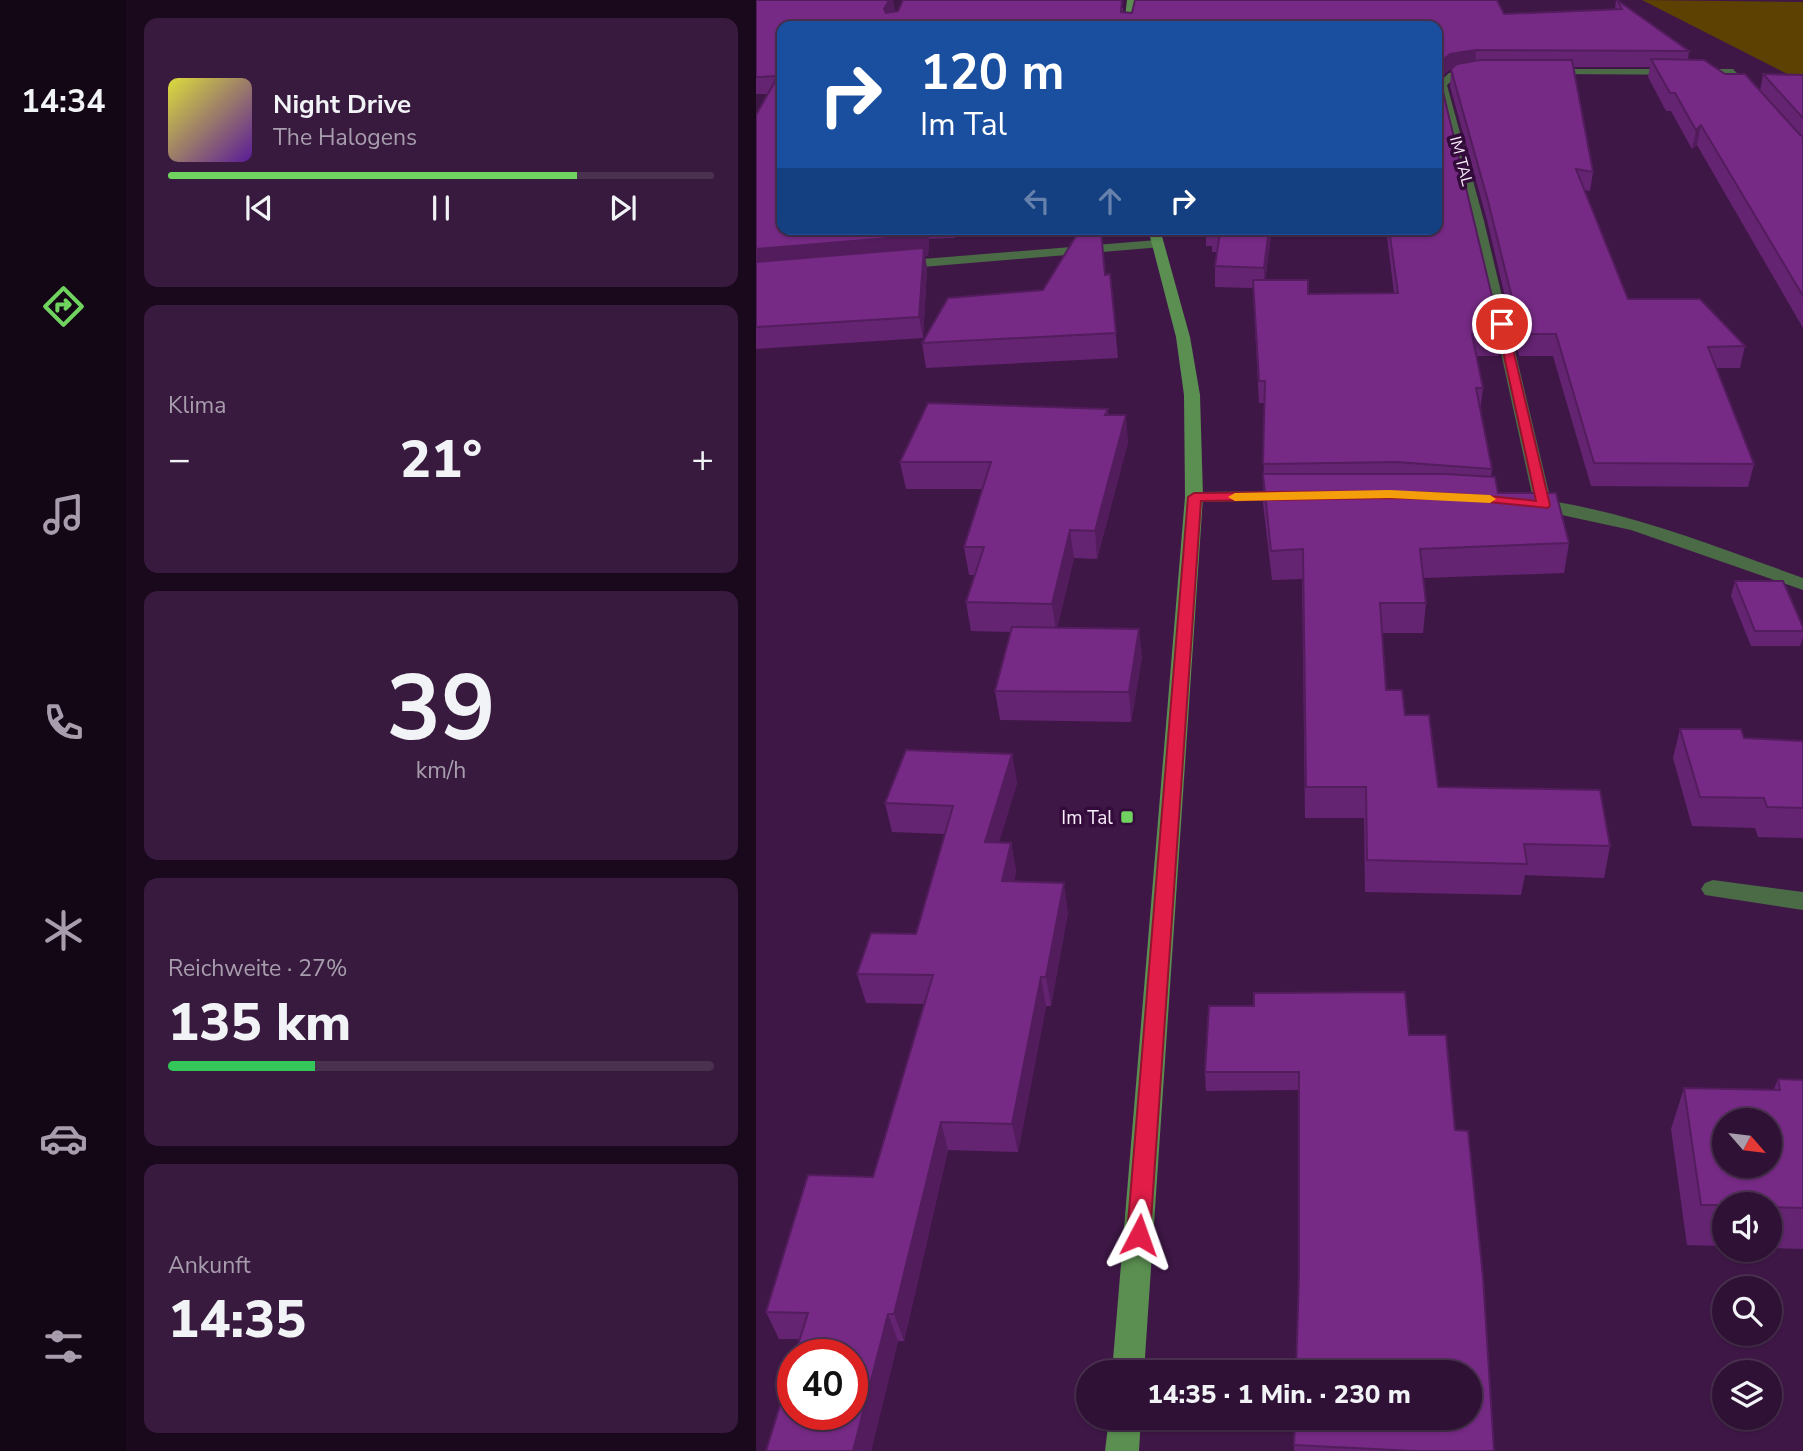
<!DOCTYPE html>
<html lang="de">
<meta charset="utf-8">
<style>
:root{--surface:#2f1135;--page:#371a3d;--text:#f1f3f6;--muted:#a79dad;--line:#4a3150;--accent:#70d35f}
body{margin:0;font-family:"Nunito Sans",sans-serif;background:var(--page);color:var(--text);height:100vh;display:flex;flex-direction:column;font-size:26px;white-space:nowrap}
*{box-sizing:border-box;margin:0}
p{font-size:23px;color:var(--muted)}
.icon{flex:none;width:38px;height:38px;fill:none;stroke:currentColor;stroke-width:2;stroke-linecap:round;stroke-linejoin:round}
.map{position:relative;flex:1;overflow:hidden}
.side{display:flex;flex-direction:column;gap:18px;padding:18px;background:#1a091d;width:630px}
.side>*{flex:none}
.banner{position:absolute;left:21px;top:21px;width:665px;height:214px;border-radius:14px;box-shadow:0 2px 5px #0004,0 0 0 2px var(--line);background:#1a4fa0;color:#fff;overflow:hidden}
.needle{width:46px;rotate:118deg}
.controls{position:absolute;left:956px;top:1108px;display:grid;gap:14px}
.controls a{display:grid;place-items:center;width:70px;height:70px;border-radius:50%;background:var(--surface);box-shadow:0 2px 5px #0004,0 0 0 2px var(--line);font-size:35px}
.speed{position:absolute;left:21px;top:1339px;display:flex;gap:14px;font-size:35px;font-weight:700;text-align:center}
.speed>*{display:grid;place-content:center;width:91px;height:91px;border-radius:50%;background:var(--surface);box-shadow:0 2px 5px #0004,0 0 0 2px var(--line);line-height:1}
.speed .limit{border:10px solid #d22;background:#fff;color:#111}
.pin{position:absolute;display:grid;place-items:center;width:60px;height:60px;color:#fff;margin:-30px;border:4px solid #fff;border-radius:50%;box-shadow:0 2px 7px #0007}
.me{position:absolute;width:77px;margin:-38px;rotate:4deg;stroke-linejoin:round;filter:drop-shadow(0 0 5px #0008)}
.turn{display:flex;align-items:center;gap:24px;height:147px;padding:0 28px;font-size:32px}
.turn .icon{width:91px;height:91px;stroke-width:2.5}
.turn b{display:block;font-size:49px;line-height:60px}
.lanes{display:flex;align-items:center;height:66px;padding:0 28px;background:#0003;justify-content:center;gap:35px;direction:ltr}
.lanes .off{opacity:.35}
.big{font-size:52px;font-weight:800;line-height:1.1}
.side .card{flex:1;display:flex;flex-direction:column;justify-content:center;gap:10px;min-width:0;padding:0 24px;border-radius:14px;background:var(--page)}
.side .dial{align-items:center;gap:0}
.dial b{font-size:91px;line-height:1}
.song{display:flex;align-items:center;gap:21px}
.cover{width:84px;height:84px;border-radius:10px;background:linear-gradient(135deg,hsl(60 70% 55%),hsl(270 70% 35%))}
.played{height:7px;border-radius:4px;background:linear-gradient(90deg,var(--accent) 75%,var(--line) 75%)}
.keys{display:flex;justify-content:space-around;direction:ltr}
.heat{display:flex;justify-content:space-between;align-items:center;font-size:38px;direction:ltr}
.charge{height:10px;border-radius:5px;background:linear-gradient(90deg,#34c759 27%,var(--line) 0)}
.trip{position:absolute;left:320px;top:1360px;width:406px;height:70px;border-radius:35px;background:var(--surface);box-shadow:0 2px 5px #0004,0 0 0 2px var(--line);font-weight:800;line-height:70px;text-align:center}
main{display:flex;flex:1;min-height:0}
.dock{display:flex;flex-direction:column;width:126px;justify-content:space-around;align-items:center;background:#130715;color:var(--muted)}
.dock .icon{width:49px;height:49px}
.dock .on{color:var(--accent)}
.dock b{font-size:32px;color:var(--text)}
.map>svg:first-child{display:block}
.green{fill:#5c4102}
.lines{fill:none;stroke-linecap:round;stroke-linejoin:round}
.lane{fill:#4a6b45;fill-rule:evenodd}
.street{fill:#4a6b45;fill-rule:evenodd}
.secondary{fill:#5a8f51;fill-rule:evenodd}
.wall{fill:#652472}
.shaded-wall{fill:#531d5d}
.building{fill:#762a85;stroke:#531d5d;stroke-width:2;fill-rule:evenodd}
.route{fill:#e11d48;stroke:#92132f;stroke-width:2}
.slow{fill:#f59e0b}
.poi-dot{fill:#70d35f;stroke:#340c3c;stroke-width:2.5}
.labels{text-anchor:middle;stroke-width:7;stroke-linejoin:round;paint-order:stroke}
.far-street-label{font-size:16px;fill:#faf0fc;stroke:#340c3c}
.poi-label{font-size:19px;fill:#faf0fc;stroke:#340c3c;text-anchor:end}
</style>
<main>
<nav class="dock">
<b>14:34</b>
<svg class="icon on" aria-label="directions" viewBox="0 0 24 24"><path d="M12 3l9 9-9 9-9-9zM9 14v-3h6M13 9l2 2-2 2"/></svg>
<svg class="icon" aria-label="music" viewBox="0 0 24 24"><path d="M9 18V5l10-2v13"/><circle cx="6" cy="18" r="3"/><circle cx="16" cy="16" r="3"/></svg>
<svg class="icon" aria-label="phone" viewBox="0 0 24 24"><path d="M5 4h4l2 5-3 2q2 4 5 5l2-3 5 2v4C11 20 4 13 5 4z"/></svg>
<svg class="icon" aria-label="climate" viewBox="0 0 24 24"><path d="M12 3v18M4 7l16 10M4 17L20 7"/></svg>
<svg class="icon" aria-label="car" viewBox="0 0 24 24"><path d="M5 17H2v-5l4-1 3-4h7l3 4 3 1v5h-3M9 17h6M6 11h13"/><circle cx="7" cy="17" r="2"/><circle cx="17" cy="17" r="2"/></svg>
<svg class="icon" aria-label="filters" viewBox="0 0 24 24"><path d="M4 7h16M4 17h16"/><circle cx="9" cy="7" r="2"/><circle cx="15" cy="17" r="2"/></svg>
</nav>
<section class="side">
<div class="card">
<div class="song"><i class="cover"></i><div><b>Night Drive</b><p>The Halogens</p></div></div>
<div class="played"></div>
<div class="keys"><svg class="icon" aria-label="previous" viewBox="0 0 24 24"><path d="M18 5L8 12l10 7zM5 5v14"/></svg><svg class="icon" aria-label="pause" viewBox="0 0 24 24"><path d="M8 5v14M16 5v14"/></svg><svg class="icon" aria-label="next" viewBox="0 0 24 24"><path d="M6 5l10 7-10 7zM19 5v14"/></svg></div>
</div>
<div class="card"><p>Klima</p>
<div class="heat"><a>−</a><b class="big">21°</b><a>+</a></div>
</div>
<div class="card dial"><b>39</b><p>km/h</p></div>
<div class="card"><p>Reichweite · 27%</p><b class="big">135 km</b><div class="charge"></div></div>
<div class="card"><p>Ankunft</p><b class="big">14:35</b></div>
</section>
<div class="map">
<svg width="1047" height="1451" viewBox="0 0 1047 1451">
<rect width="100%" height="100%" fill="#3f1747"/>
<path class="green" d="M 886,0 L 1047,2 L 1047,82 Z"/>
<g class="lines">
<path class="lane" d="M 790,69 L 977,69 L 1003,96 L 994,98 L 974,75 L 787,74 L 785,72 Z"/>
<path class="street" d="M 719,69 L 724,72 L 722,74 L 699,78 L 691,85 L 728,221 L 795,501 C 882,515 964,548 1047,578 L 1047,590 L 875,530 L 778,509 L 769,504 L 777,499 L 716,221 L 681,84 L 693,73 Z
M 401,240 L 406,241 L 406,247 L 142,269 L 135,265 L 142,261 Z
M 536,491 L 545,496 L 542,500 L 438,502 L 429,497 L 438,492 Z
M 957,880 L 1047,892 L 1047,910 L 949,895 L 945,889 L 949,883 Z"/>
<path class="secondary" d="M 371,0 L 379,0 L 377,26 L 368,26 Z
M 392,229 L 404,229 L 434,337 L 444,395 L 447,497 L 388,1372 L 356,1372 L 429,497 L 428,395 L 420,337 Z
M 353,1418 L 385,1418 L 383,1451 L 349,1451 Z"/>
</g>
<path class="wall" d="M 0,0 L 139,9 L 137,12 L 367,8 L 367,12 L 376,13 L 748,14 L 859,9 L 860,0 L 933,51 L 932,60 L 969,74 L 1004,91 L 1007,74 L 1047,75 L 1047,328 L 941,145 L 936,149 L 915,111 L 910,111 L 892,77 L 894,67 L 817,67 L 837,172 L 834,191 L 828,190 L 872,299 L 989,346 L 984,368 L 960,368 L 998,464 L 992,487 L 835,486 L 797,356 L 763,356 L 731,220 L 694,86 L 695,70 L 693,70 L 684,78 L 745,334 L 743,356 L 721,356 L 727,388 L 724,411 L 736,469 L 735,477 L 742,493 L 813,543 L 808,573 L 667,578 L 670,603 L 667,633 L 626,633 L 630,690 L 649,715 L 682,787 L 854,846 L 848,878 L 769,875 L 765,895 L 609,892 L 608,818 L 549,818 L 546,579 L 516,580 L 507,503 L 509,403 L 503,403 L 497,288 L 459,287 L 459,266 L 461,252 L 456,252 L 456,246 L 450,246 L 450,235 L 444,235 L 444,229 L 516,229 L 509,280 L 552,294 L 638,293 L 630,229 L 681,229 L 681,26 L 26,26 L 26,229 L 254,229 L 200,233 L 199,238 L 173,239 L 172,256 L 169,256 L 171,269 L 167,338 L 0,349 L 0,115 L 12,94 L 0,94 Z
M 354,274 L 362,358 L 170,368 L 166,343 L 287,290 Z
M 352,409 L 352,415 L 372,442 L 341,559 L 318,558 L 301,628 L 386,657 L 375,722 L 244,720 L 239,691 L 255,632 L 215,631 L 210,602 L 218,575 L 213,575 L 208,547 L 226,489 L 150,489 L 144,462 Z
M 979,581 L 1047,627 L 1047,637 L 1044,646 L 995,646 L 975,596 Z
M 924,729 L 988,738 L 1047,741 L 1047,838 L 1002,837 L 999,828 L 936,826 L 917,758 Z
M 256,754 L 261,783 L 243,842 L 255,843 L 260,871 L 258,882 L 312,912 L 295,1006 L 290,1006 L 262,1152 L 192,1150 L 148,1341 L 142,1341 L 115,1451 L 10,1451 L 44,1339 L 23,1339 L 10,1312 L 117,1177 L 169,1004 L 110,1003 L 101,974 L 160,934 L 189,834 L 136,832 L 129,803 Z
M 653,1035 L 699,1130 L 738,1451 L 538,1451 L 543,1286 L 543,1090 L 450,1091 L 449,1072 Z
M 1022,1079 L 1047,1080 L 1047,1249 L 1013,1248 L 1013,1204 L 968,1204 L 968,1246 L 931,1245 L 915,1129 L 928,1088 L 1018,1089 Z"/>
<path class="shaded-wall" d="M 133,0 L 137,0 L 139,9 L 131,25 L 128,9 Z
M 720,50 L 719,66 L 693,70 L 681,81 L 681,65 L 694,54 Z
M 945,125 L 941,145 L 936,149 L 940,130 Z
M 172,229 L 173,239 L 172,256 L 169,256 L 171,269 L 167,338 L 163,317 L 0,270 L 0,249 Z
M 513,229 L 516,229 L 508,289 L 508,268 Z
M 370,415 L 372,442 L 341,559 L 339,531 Z
M 314,530 L 318,558 L 300,632 L 296,604 Z
M 383,629 L 386,657 L 375,722 L 373,692 Z
M 256,754 L 261,783 L 234,871 L 229,842 Z
M 255,843 L 260,871 L 252,910 L 246,881 Z
M 308,883 L 312,912 L 295,1006 L 290,977 Z
M 285,977 L 290,1006 L 262,1152 L 256,1124 Z
M 185,1122 L 192,1150 L 148,1341 L 138,1314 Z
M 132,1314 L 142,1341 L 115,1451 L 97,1451 Z"/>
<path class="building" d="M 0,0 L 133,0 L 128,9 L 130,13 L 142,11 L 147,0 L 366,0 L 365,12 L 376,13 L 379,0 L 741,0 L 748,14 L 866,9 L 861,0 L 933,51 L 720,50 L 694,54 L 681,65 L 681,26 L 415,26 L 415,22 L 335,24 L 335,26 L 26,26 L 26,229 L 169,229 L 169,235 L 0,249 L 0,115 L 22,76 L 0,77 Z
M 895,59 L 948,60 L 969,74 L 989,74 L 1044,135 L 1047,136 L 1047,296 L 945,125 L 940,130 L 919,93 L 914,93 Z
M 724,60 L 816,60 L 837,172 L 820,169 L 872,299 L 944,299 L 989,346 L 952,347 L 998,464 L 838,463 L 800,334 L 765,334 L 732,201 L 695,69 L 701,64 Z
M 681,67 L 745,334 L 716,334 L 727,388 L 720,388 L 736,469 L 640,462 L 507,464 L 509,381 L 503,381 L 497,280 L 552,280 L 552,294 L 642,293 L 633,229 L 681,229 Z
M 1007,74 L 1047,75 L 1047,118 Z
M 456,229 L 513,229 L 508,268 L 459,266 L 464,232 L 455,232 Z
M 345,231 L 349,275 L 354,274 L 360,333 L 166,343 L 192,298 L 287,290 L 322,233 Z
M 168,248 L 163,317 L 0,327 L 0,262 Z
M 172,403 L 352,409 L 349,415 L 370,415 L 339,531 L 314,530 L 296,604 L 210,602 L 228,547 L 208,547 L 235,462 L 144,462 Z
M 507,474 L 689,474 L 739,477 L 742,493 L 800,493 L 813,543 L 664,549 L 670,603 L 624,603 L 630,690 L 646,690 L 649,715 L 673,715 L 682,787 L 844,790 L 854,846 L 768,844 L 771,864 L 611,860 L 610,787 L 550,787 L 547,549 L 515,551 Z
M 979,581 L 1027,581 L 1047,627 L 1047,631 L 999,631 Z
M 256,627 L 383,629 L 373,692 L 239,691 Z
M 924,729 L 985,729 L 988,738 L 1047,741 L 1047,808 L 1011,807 L 1008,798 L 944,797 Z
M 150,750 L 256,754 L 229,842 L 255,843 L 246,881 L 308,883 L 290,977 L 285,977 L 256,1124 L 185,1122 L 138,1314 L 132,1314 L 97,1451 L 10,1451 L 37,1363 L 37,1414 L 96,1414 L 96,1354 L 39,1354 L 52,1313 L 10,1312 L 52,1175 L 117,1177 L 177,975 L 101,974 L 115,933 L 160,934 L 197,806 L 129,803 Z
M 649,992 L 653,1035 L 690,1035 L 699,1130 L 712,1131 L 727,1277 L 738,1451 L 658,1451 L 538,1445 L 539,1418 L 714,1418 L 714,1372 L 540,1372 L 543,1275 L 543,1072 L 449,1072 L 453,1006 L 498,1006 L 498,993 Z
M 1022,1079 L 1047,1080 L 1047,1208 L 1013,1207 L 1013,1204 L 968,1204 L 968,1205 L 945,1205 L 928,1088 L 1024,1090 ZM 968,1120 L 1013,1120 L 1013,1166 L 968,1166 Z"/>
<path class="route" d="M 746,321 L 751,324 L 794,505 L 792,508 L 712,500 L 634,498 L 445,501 L 394,1235 L 391,1243 L 383,1246 L 375,1243 L 371,1235 L 432,497 L 438,493 C 553,492 666,487 780,501 L 741,324 Z"/>
<path class="slow" d="M 634,490 L 734,495 L 740,499 L 734,503 L 634,498 L 479,501 L 472,497 L 479,493 Z"/>
<rect class="poi-dot" x="364" y="810" width="14" height="14" rx="3.5"/>
<g class="labels">
<g class="far-street-label">
<text transform="translate(706 161) rotate(75)" y="6">IM TAL</text>
</g>
<g class="poi-label">
<text x="357" y="824">Im Tal</text>
</g>
</g>
</svg>
<div class="controls">
<a><svg class="needle" viewBox="-14 -14 28 28"><path d="M0-13l5 13h-10z" fill="#e53935"/><path d="M0 13l5-13h-10z" fill="#a79dad"/></svg></a>
<a><svg class="icon" aria-label="sound" viewBox="0 0 24 24"><path d="M4 9h4l5-4v14l-5-4H4zM17 9q2 3 0 6"/></svg></a>
<a><svg class="icon" aria-label="search" viewBox="0 0 24 24"><circle cx="10" cy="10" r="6"/><path d="M15 15l6 6"/></svg></a>
<a><svg class="icon" aria-label="layers" viewBox="0 0 24 24"><path d="M12 4l9 5-9 5-9-5zM3 14l9 5 9-5"/></svg></a>
</div>
<div class="speed"><div class="limit">40</div></div>
<div class="pin" style="left:746px;top:324px;background:#d93025"><svg class="icon" aria-label="arrive" viewBox="0 0 24 24"><path d="M6 21V4h12l-3 4 3 4H6"/></svg></div>
<svg class="me" style="left:383px;top:1235px" viewBox="-20 -20 40 40"><path d="M0-17L14 15 0 8-14 15z" fill="#e11d48" stroke="#fff" stroke-width="4"/></svg>
<div class="trip">14:35 · 1 Min. · 230 m</div>
<div class="banner">
<div class="turn"><svg class="icon" aria-label="right" viewBox="0 0 24 24"><path d="M7 20v-9h11M14 6l5 5-5 5"/></svg><div><b>120 m</b>Im Tal</div></div>
<div class="lanes"><svg class="icon off" aria-label="left" viewBox="0 0 24 24"><path d="M17 20v-9H6M10 6l-5 5 5 5"/></svg><svg class="icon off" aria-label="ahead" viewBox="0 0 24 24"><path d="M12 20V5M6 11l6-6 6 6"/></svg><svg class="icon" aria-label="right" viewBox="0 0 24 24"><path d="M7 20v-9h11M14 6l5 5-5 5"/></svg></div>
</div>
</div>
</main>
